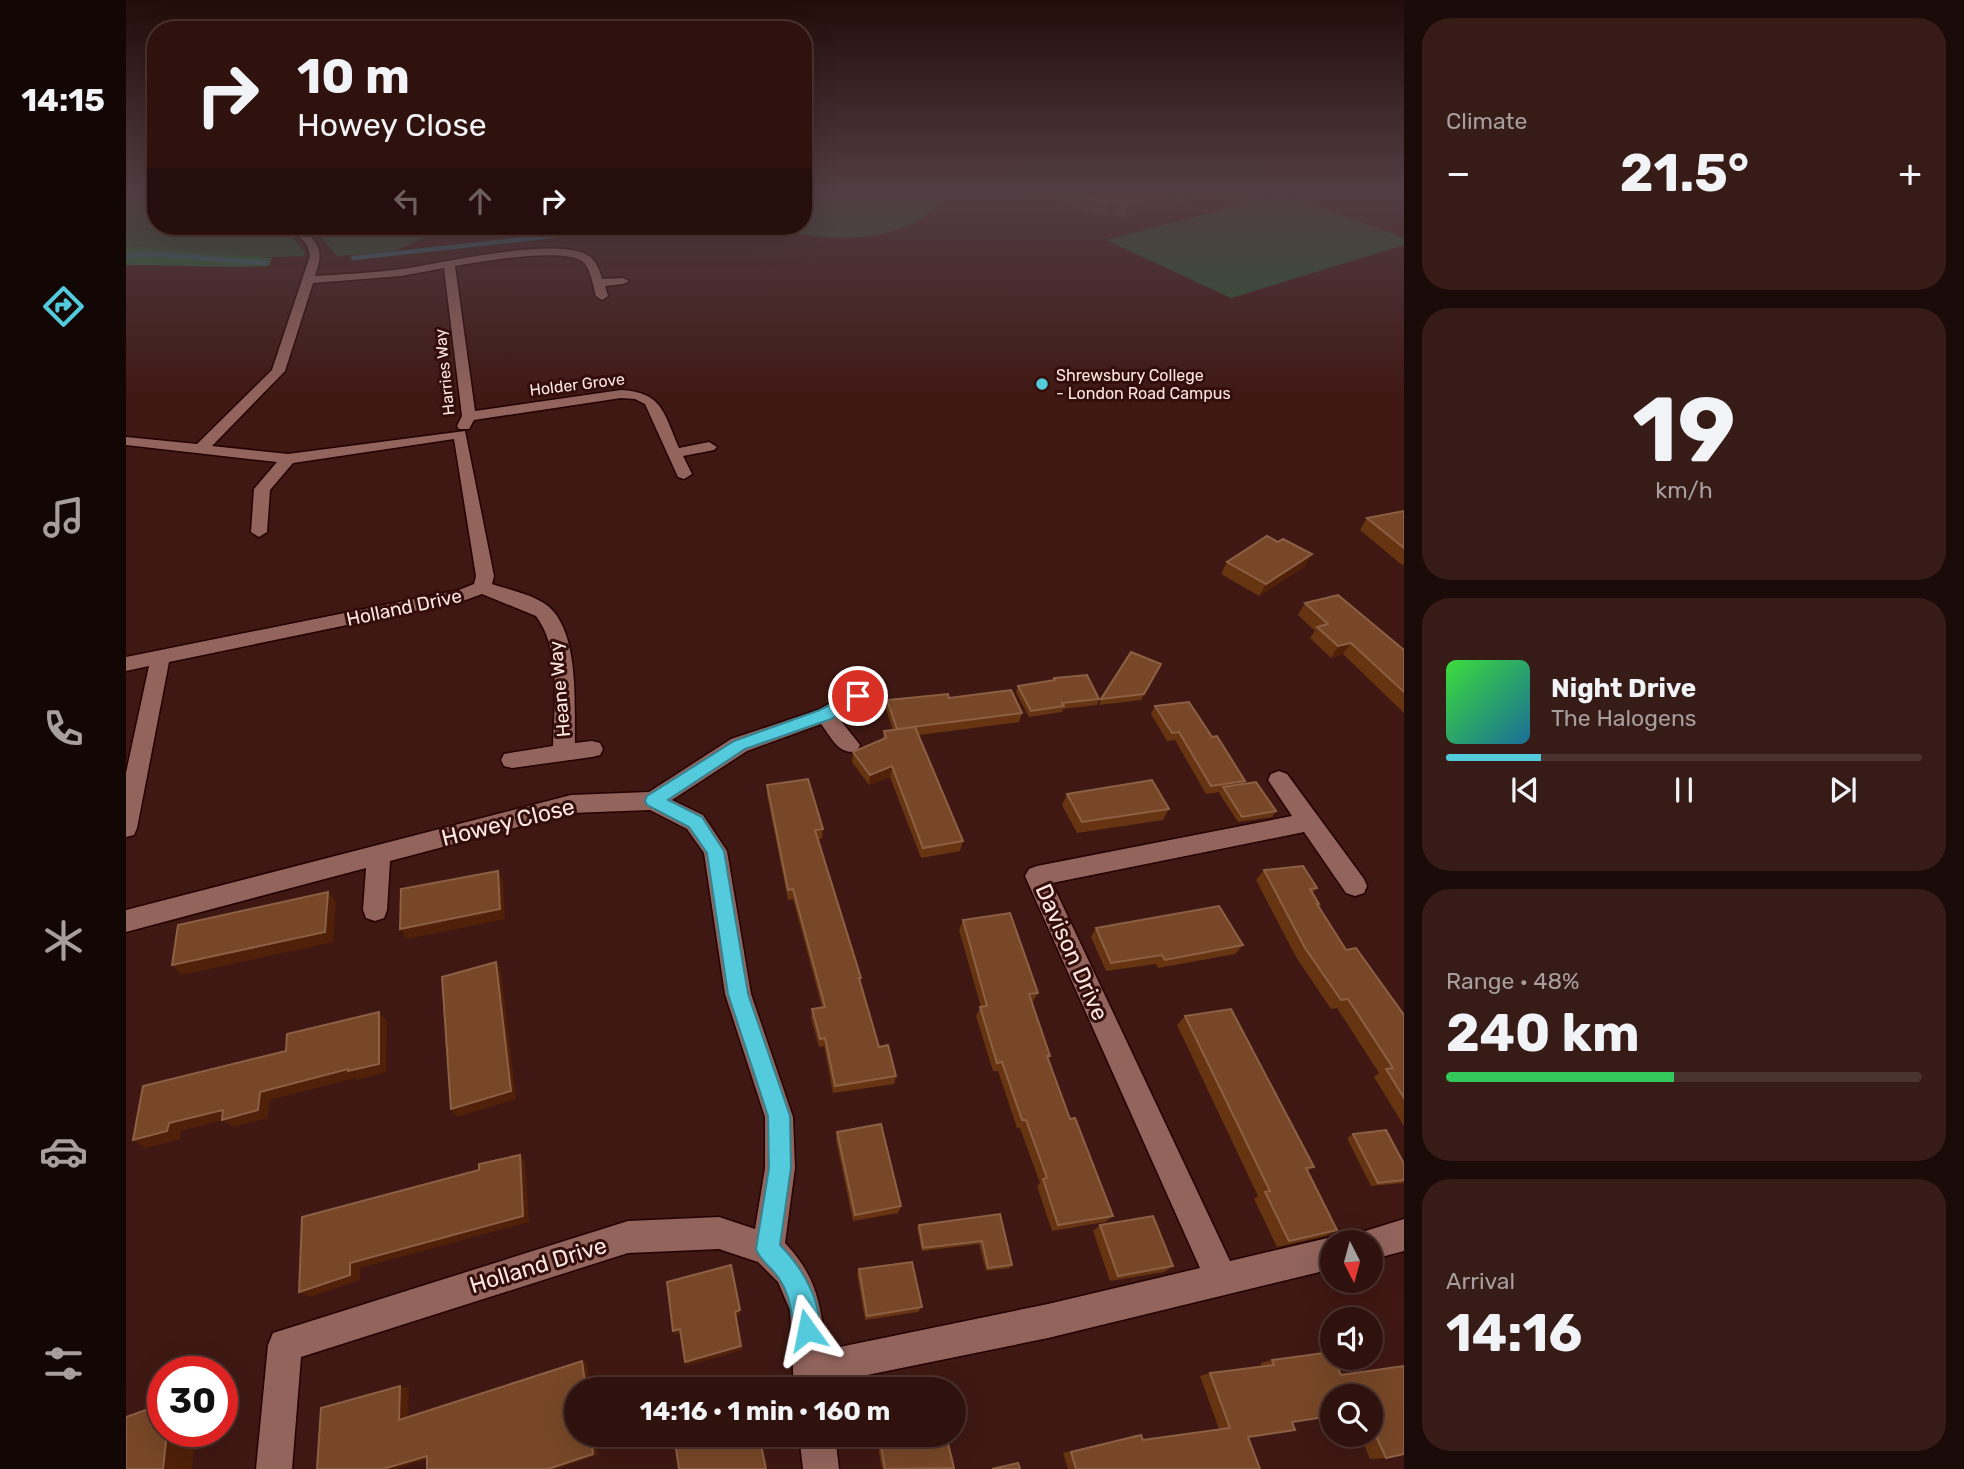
<!DOCTYPE html>
<meta charset="utf-8">
<style>
:root{--surface:#2f120e;--page:#371b17;--text:#f1f3f6;--muted:#a79e9e;--line:#4a322e;--accent:#54cadd}
body{margin:0;font-family:Rubik,sans-serif;background:var(--page);color:var(--text);height:100vh;display:flex;flex-direction:column;font-size:26px;white-space:nowrap}
*{box-sizing:border-box;margin:0}
p{font-size:23px;color:var(--muted)}
.icon{flex:none;width:38px;height:38px;fill:none;stroke:currentColor;stroke-width:2;stroke-linecap:round;stroke-linejoin:round}
.map{position:relative;flex:1;overflow:hidden}
.drawer{display:flex;flex-direction:column;gap:18px;padding:18px;background:#1a0a08;width:560px}
.drawer>*{flex:none}
.guide{position:absolute;left:21px;top:21px;width:665px;height:214px;border-radius:28px;box-shadow:0 7px 28px #0002,0 0 0 2px var(--line);background:#2f120e;color:var(--text);overflow:hidden}
.needle{width:46px;rotate:174deg}
.tools{position:absolute;left:1194px;top:1230px;display:grid;gap:14px}
.tools a{display:grid;place-items:center;width:63px;height:63px;border-radius:50%;background:var(--surface);box-shadow:0 7px 28px #0002,0 0 0 2px var(--line);font-size:35px}
.speed{position:absolute;left:21px;top:1356px;display:flex;gap:14px;font-size:35px;font-weight:700;text-align:center}
.speed>*{display:grid;place-content:center;width:91px;height:91px;border-radius:50%;background:var(--surface);box-shadow:0 7px 28px #0002,0 0 0 2px var(--line);line-height:1}
.speed .limit{border:10px solid #d22;background:#fff;color:#111}
.pin{position:absolute;display:grid;place-items:center;width:60px;height:60px;color:#fff;margin:-30px;border:4px solid #fff;border-radius:50%;box-shadow:0 2px 7px #0007}
.me{position:absolute;width:77px;margin:-38px;rotate:348deg;stroke-linejoin:round;filter:drop-shadow(0 0 5px #0008)}
.turn{display:flex;align-items:center;gap:24px;height:147px;padding:0 35px;font-size:32px}
.turn .icon{width:91px;height:91px;stroke-width:2.5}
.turn b{display:block;font-size:49px;line-height:60px}
.lanes{display:flex;align-items:center;height:66px;padding:0 35px;background:#0003;justify-content:center;gap:35px;direction:ltr}
.lanes .off{opacity:.35}
.big{font-size:52px;font-weight:700;line-height:1.1}
.drawer .card{flex:1;display:flex;flex-direction:column;justify-content:center;gap:10px;min-width:0;padding:0 24px;border-radius:28px;background:var(--page)}
.drawer .dial{align-items:center;gap:0}
.dial b{font-size:91px;line-height:1}
.song{display:flex;align-items:center;gap:21px}
.cover{width:84px;height:84px;border-radius:10px;background:linear-gradient(135deg,hsl(120 70% 55%),hsl(200 70% 35%))}
.played{height:7px;border-radius:4px;background:linear-gradient(90deg,var(--accent) 20%,var(--line) 20%)}
.keys{display:flex;justify-content:space-around;direction:ltr}
.heat{display:flex;justify-content:space-between;align-items:center;font-size:38px;direction:ltr}
.charge{height:10px;border-radius:5px;background:linear-gradient(90deg,#34c759 48%,var(--line) 0)}
.trip{position:absolute;left:438px;top:1377px;width:402px;height:70px;border-radius:35px;background:var(--surface);box-shadow:0 7px 28px #0002,0 0 0 2px var(--line);font-weight:700;line-height:70px;text-align:center}
main{display:flex;flex:1;min-height:0}
.menu{display:flex;flex-direction:column;width:126px;justify-content:space-around;align-items:center;background:#130706;color:var(--muted)}
.menu .icon{width:49px;height:49px}
.menu .active{color:var(--accent)}
.menu b{font-size:32px;color:var(--text)}
.map>svg:first-child{display:block}
.green{fill:#265731}
.forest{fill:#206c36}
.lines{fill:none;stroke-linecap:round;stroke-linejoin:round}
.stream{stroke:#2c6d77;stroke-width:4.5}
.street-casing{stroke:#240201;stroke-width:3}
.street{fill:#92645c;fill-rule:evenodd}
.wall{fill:#663411}
.shaded-wall{fill:#502008}
.building{fill:#774727;stroke:#8c6045;stroke-width:2}
.route{fill:#54cadd;stroke:#378390;stroke-width:2}
.poi-dot{fill:#54cadd;stroke:#340e0a;stroke-width:2.5}
.labels{text-anchor:middle;stroke-width:6;stroke-linejoin:round;paint-order:stroke}
.far-street-label{font-size:16px;fill:#fde7e3;stroke:#340e0a}
.far-poi-label{font-size:16px;fill:#fde7e3;stroke:#340e0a;text-anchor:start}
.street-label{font-size:19px;fill:#fde7e3;stroke:#340e0a}
.near-street-label{font-size:23px;fill:#fde7e3;stroke:#340e0a}
</style>
<main>
<nav class="menu">
<b>14:15</b>
<svg class="icon active" aria-label="directions" viewBox="0 0 24 24"><path d="M12 3l9 9-9 9-9-9zM9 14v-3h6M13 9l2 2-2 2"/></svg>
<svg class="icon" aria-label="music" viewBox="0 0 24 24"><path d="M9 18V5l10-2v13"/><circle cx="6" cy="18" r="3"/><circle cx="16" cy="16" r="3"/></svg>
<svg class="icon" aria-label="phone" viewBox="0 0 24 24"><path d="M5 4h4l2 5-3 2q2 4 5 5l2-3 5 2v4C11 20 4 13 5 4z"/></svg>
<svg class="icon" aria-label="climate" viewBox="0 0 24 24"><path d="M12 3v18M4 7l16 10M4 17L20 7"/></svg>
<svg class="icon" aria-label="car" viewBox="0 0 24 24"><path d="M5 17H2v-5l4-1 3-4h7l3 4 3 1v5h-3M9 17h6M6 11h13"/><circle cx="7" cy="17" r="2"/><circle cx="17" cy="17" r="2"/></svg>
<svg class="icon" aria-label="filters" viewBox="0 0 24 24"><path d="M4 7h16M4 17h16"/><circle cx="9" cy="7" r="2"/><circle cx="15" cy="17" r="2"/></svg>
</nav>
<div class="map">
<svg width="1278" height="1469" viewBox="0 0 1278 1469">
<rect width="100%" height="100%" fill="#3f1813"/>
<path class="green" d="M 0,194 L 30,194 L 30,226 L 157,226 L 178,251 L 178,256 L 122,258 L 0,246 Z
M 677,194 L 824,194 C 812,204 800,217 786,224 C 746,243 686,241 646,226 L 677,226 Z
M 1156,194 L 1278,238 L 1278,245 L 1105,298 L 980,240 Z
M 185,226 L 324,226 L 269,251 L 211,256 Z"/>
<path class="forest" d="M 0,246 L 146,258 L 143,266 C 96,268 48,265 0,265 Z"/>
<g class="lines">
<path class="stream" d="M 0,256 L 28,254 L 140,263
M 227,258 L 417,237 L 490,226"/>
<g class="street-casing">
<path id="street" d="M 164,226 L 175,226 C 194,246 198,249 189,276 C 218,274 247,273 276,269 C 314,264 431,235 463,256 C 470,261 474,271 476,279 L 497,278 L 503,281 L 497,284 L 479,286 L 482,296 L 476,300 L 470,296 C 467,286 465,268 456,261 C 436,247 353,262 329,266 L 349,411 L 495,390 C 537,392 538,414 553,448 L 583,442 L 591,447 L 588,450 L 557,456 L 566,474 L 558,479 L 552,477 L 519,404 L 509,399 L 495,398 L 348,420 L 343,429 L 333,429 L 331,426 L 336,416 L 318,268 L 275,276 L 187,283 L 159,371 L 86,446 L 162,454 L 339,431 L 368,576 L 366,584 C 383,590 407,594 422,606 C 454,633 448,705 449,743 L 466,741 L 474,743 L 477,749 L 474,755 L 466,757 L 386,768 L 378,766 L 375,760 L 378,754 L 427,746 C 428,705 436,651 410,616 L 356,594 L 337,601 L 43,662 L 11,828 L 8,835 L 0,837 L 0,773 L 23,666 L 0,671 L 0,657 L 333,590 L 348,584 L 350,576 L 328,439 L 167,463 L 144,490 L 141,532 L 133,537 L 125,532 L 128,489 L 151,462 L 0,445 L 0,437 L 71,444 L 146,370 L 184,256 L 181,245 Z
M 748,679 L 755,681 L 758,686 L 755,691 L 712,717 L 734,745 L 731,751 C 713,756 705,737 695,724 L 621,751 L 546,800 L 577,815 L 601,851 L 625,994 L 667,1117 L 669,1168 L 659,1243 C 690,1275 696,1306 699,1350 L 922,1304 L 1074,1268 L 899,876 L 903,869 L 911,866 L 1166,816 L 1142,780 L 1145,774 L 1153,771 L 1161,774 L 1238,879 L 1241,886 L 1238,893 L 1229,896 L 1220,893 L 1178,832 L 926,883 L 1104,1261 L 1206,1237 L 1218,1242 L 1206,1242 L 1206,1269 L 922,1338 L 702,1383 L 702,1390 L 668,1390 L 664,1310 L 652,1282 L 632,1262 L 593,1249 L 502,1253 L 175,1357 L 166,1469 L 130,1469 L 142,1345 L 147,1333 L 502,1221 L 593,1217 L 629,1229 L 639,1168 L 639,1117 L 599,994 L 578,853 L 561,829 L 524,810 L 445,813 L 264,861 L 261,910 L 258,918 L 249,921 L 240,918 L 237,910 L 240,868 L 0,932 L 0,910 L 445,795 L 523,792 L 605,739 L 692,710 Z
M 1278,1219 L 1278,1251 L 1244,1260 L 1244,1242 L 1229,1242 L 1233,1233 Z
M 673,1435 L 709,1435 L 713,1469 L 677,1469 Z"/>
</g>
<use href="#street" class="street"/>
</g>
<path class="wall" d="M 911,194 L 1122,194 L 1108,199 L 1092,194 L 1060,206 L 1046,201 L 998,218 L 986,214 L 977,217 Z
M 1278,511 L 1278,564 L 1276,565 L 1234,530 L 1241,518 Z
M 1101,562 L 1179,566 L 1133,596 L 1095,574 Z
M 1179,603 L 1278,650 L 1278,713 L 1217,654 L 1205,658 L 1184,638 L 1189,631 L 1172,615 Z
M 1035,664 L 1015,700 L 973,705 L 975,699 Z
M 928,678 L 973,699 L 971,705 L 937,709 L 936,712 L 903,717 L 890,692 L 892,686 L 928,681 Z
M 823,698 L 896,713 L 893,722 L 793,735 L 837,841 L 834,851 L 795,858 L 764,777 L 743,785 L 726,762 L 727,752 L 757,740 L 758,731 L 767,730 L 760,709 L 761,700 Z
M 1029,706 L 1086,737 L 1119,781 L 1118,784 L 1150,811 L 1146,817 L 1112,822 L 1093,793 L 1094,792 L 1080,794 L 1049,740 L 1041,741 L 1025,714 Z
M 641,785 L 697,829 L 696,839 L 691,839 L 735,978 L 734,983 L 753,1047 L 770,1076 L 768,1084 L 707,1093 L 698,1046 L 693,1047 L 685,1018 L 686,1009 L 696,1007 L 667,899 L 662,900 L 641,795 Z
M 941,794 L 1043,809 L 1037,820 L 951,833 L 936,805 Z
M 1138,870 L 1191,888 L 1187,893 L 1193,904 L 1192,905 L 1220,950 L 1278,1015 L 1278,1126 L 1248,1077 L 1253,1073 L 1211,1008 L 1205,1009 L 1170,957 L 1130,880 Z
M 837,920 L 912,993 L 906,1003 L 924,1056 L 922,1059 L 944,1119 L 987,1216 L 979,1222 L 926,1231 L 911,1186 L 914,1183 L 894,1128 L 891,1128 L 872,1071 L 867,1071 L 850,1016 L 855,1007 L 833,930 Z
M 970,928 L 1117,945 L 1109,954 L 1032,968 L 1030,964 L 980,971 L 965,937 Z
M 1059,1016 L 1188,1167 L 1181,1171 L 1211,1230 L 1199,1236 L 1151,1247 L 1128,1199 L 1132,1196 L 1051,1025 Z
M 711,1132 L 775,1206 L 772,1213 L 727,1221 L 710,1140 Z
M 1227,1134 L 1278,1164 L 1278,1183 L 1245,1186 L 1221,1138 Z
M 874,1214 L 886,1265 L 884,1268 L 860,1271 L 853,1244 L 796,1251 L 791,1228 L 793,1225 Z
M 974,1225 L 1047,1266 L 1038,1272 L 984,1281 L 967,1231 Z
M 733,1269 L 796,1307 L 792,1312 L 739,1320 L 731,1274 Z
M 1146,1360 L 1215,1375 L 1278,1366 L 1260,1458 L 1244,1459 L 1234,1435 L 1244,1435 L 1244,1396 L 1122,1437 L 1134,1469 L 942,1469 L 937,1453 L 1015,1435 L 1017,1440 L 1093,1429 L 1074,1376 L 1084,1373 L 1136,1366 L 1135,1363 Z
M 750,1435 L 820,1435 L 826,1469 L 756,1469 Z"/>
<path class="shaded-wall" d="M 1034,194 L 1048,194 L 1046,201 L 998,218 L 1002,205 Z
M 1063,194 L 1092,194 L 1060,206 Z
M 1109,194 L 1122,194 L 1108,199 Z
M 989,201 L 986,214 L 977,217 L 981,204 Z
M 1186,554 L 1179,566 L 1133,596 L 1140,584 Z
M 1225,643 L 1217,654 L 1205,658 L 1212,646 Z
M 766,766 L 764,777 L 743,785 L 744,775 Z
M 372,871 L 377,881 L 379,919 L 281,939 L 274,929 Z
M 202,892 L 210,902 L 207,942 L 56,975 L 46,965 Z
M 370,962 L 375,972 L 390,1099 L 331,1117 L 325,1109 Z
M 253,1012 L 261,1021 L 260,1072 L 231,1080 L 229,1078 L 144,1100 L 142,1118 L 107,1127 L 97,1120 L 55,1131 L 54,1139 L 20,1148 L 7,1140 L 43,1123 Z
M 394,1155 L 399,1162 L 403,1222 L 234,1268 L 234,1280 L 184,1297 L 173,1292 L 224,1263 Z
M 614,1310 L 614,1315 L 609,1316 L 609,1312 Z
M 554,1329 L 556,1333 L 549,1335 L 547,1331 Z
M 615,1346 L 616,1350 L 561,1366 L 559,1362 Z
M 456,1361 L 461,1364 L 464,1390 L 460,1390 Z
M 274,1386 L 283,1388 L 282,1422 L 273,1420 Z
M 41,1432 L 70,1432 L 66,1469 L 37,1469 Z
M 465,1435 L 469,1435 L 472,1455 L 430,1469 L 422,1469 Z
M 301,1456 L 309,1457 L 269,1469 L 257,1469 Z"/>
<path class="building" d="M 951,194 L 1034,194 L 1002,205 L 989,201 L 981,204 Z
M 1278,511 L 1278,548 L 1241,518 Z
M 1141,536 L 1152,542 L 1157,539 L 1186,554 L 1140,584 L 1101,562 Z
M 1212,595 L 1278,650 L 1278,692 L 1225,643 L 1212,646 L 1191,627 L 1202,624 L 1179,603 Z
M 1005,652 L 1035,664 L 1018,694 L 975,699 Z
M 961,675 L 973,699 L 936,703 L 938,706 L 905,711 L 892,686 L 929,680 L 928,678 Z
M 885,690 L 896,713 L 771,729 L 761,700 L 822,694 L 823,698 Z
M 1063,702 L 1086,737 L 1091,736 L 1119,781 L 1085,786 L 1053,732 L 1046,733 L 1029,706 Z
M 789,727 L 837,841 L 797,848 L 766,766 L 744,775 L 727,752 L 760,738 L 758,731 Z
M 682,779 L 697,829 L 689,830 L 735,978 L 733,978 L 753,1047 L 762,1045 L 770,1076 L 709,1086 L 699,1038 L 694,1039 L 686,1009 L 699,1007 L 667,889 L 662,890 L 641,785 Z
M 1026,780 L 1043,809 L 956,822 L 941,794 Z
M 1130,782 L 1150,811 L 1116,817 L 1097,787 Z
M 1177,866 L 1191,888 L 1184,889 L 1193,904 L 1191,904 L 1220,950 L 1230,948 L 1278,1015 L 1278,1098 L 1260,1069 L 1267,1068 L 1222,999 L 1215,1000 L 1179,948 L 1138,870 Z
M 372,871 L 374,909 L 274,929 L 275,889 Z
M 202,892 L 199,932 L 46,965 L 52,925 Z
M 1093,906 L 1117,945 L 1039,960 L 1036,955 L 985,963 L 970,928 Z
M 884,913 L 912,993 L 903,994 L 924,1056 L 921,1056 L 944,1119 L 949,1118 L 987,1216 L 932,1225 L 917,1179 L 921,1178 L 900,1120 L 896,1120 L 876,1062 L 871,1063 L 854,1007 L 861,1006 L 837,920 Z
M 370,962 L 385,1091 L 325,1109 L 316,977 Z
M 1105,1009 L 1188,1167 L 1180,1168 L 1211,1230 L 1163,1241 L 1139,1192 L 1144,1191 L 1059,1016 Z
M 253,1012 L 253,1064 L 222,1071 L 222,1069 L 134,1092 L 132,1110 L 96,1120 L 97,1110 L 43,1123 L 41,1131 L 7,1140 L 17,1086 L 160,1051 L 161,1034 Z
M 755,1124 L 775,1206 L 729,1215 L 711,1132 Z
M 1260,1130 L 1278,1164 L 1278,1180 L 1252,1183 L 1227,1134 Z
M 394,1155 L 397,1216 L 224,1263 L 224,1275 L 173,1292 L 176,1217 L 353,1170 L 353,1164 Z
M 874,1214 L 886,1265 L 862,1268 L 856,1241 L 797,1248 L 793,1225 Z
M 1027,1216 L 1047,1266 L 992,1276 L 974,1225 Z
M 786,1262 L 796,1307 L 741,1316 L 733,1269 Z
M 605,1265 L 614,1310 L 609,1312 L 615,1346 L 559,1362 L 554,1329 L 547,1331 L 541,1282 Z
M 1205,1352 L 1206,1358 L 1207,1358 L 1215,1375 L 1278,1366 L 1278,1454 L 1260,1458 L 1244,1423 L 1244,1396 L 1206,1396 L 1206,1416 L 1166,1422 L 1169,1430 L 1122,1437 L 1134,1469 L 950,1469 L 945,1452 L 1015,1435 L 1017,1440 L 1104,1428 L 1084,1373 L 1148,1365 L 1146,1360 Z
M 456,1361 L 460,1390 L 450,1390 L 450,1435 L 465,1435 L 467,1454 L 422,1469 L 301,1469 L 301,1456 L 257,1469 L 191,1469 L 195,1408 L 274,1386 L 273,1420 Z
M 37,1404 L 37,1432 L 41,1432 L 37,1469 L 0,1469 L 0,1417 Z
M 548,1435 L 633,1435 L 640,1469 L 553,1469 Z
M 753,1435 L 820,1435 L 828,1468 L 759,1469 Z
M 892,1463 L 894,1469 L 866,1469 Z"/>
<linearGradient id="sky" x2="0" y2="1"><stop stop-color="#230d0a"/><stop offset="0.48" stop-color="#523d44"/><stop offset="1" stop-color="#523d44" stop-opacity="0"/></linearGradient>
<rect width="1278" height="400" fill="url(#sky)"/>
<path class="route" d="M 732,690 L 737,692 L 740,696 L 737,700 L 705,719 L 619,749 L 542,800 L 576,817 L 598,851 L 622,994 L 664,1116 L 665,1168 L 654,1245 C 675,1266 702,1308 690,1339 L 681,1343 L 672,1339 C 664,1320 667,1299 654,1280 C 647,1268 635,1262 630,1249 L 643,1168 L 642,1116 L 602,994 L 581,853 L 563,827 L 521,805 L 519,801 L 521,796 L 608,741 L 694,710 Z"/>
<circle class="poi-dot" cx="916" cy="384" r="7"/>
<g class="labels">
<g class="far-street-label">
<text transform="translate(318 372) rotate(-96)" y="6">Harries Way</text>
<text transform="translate(451 384) rotate(-7)" y="6">Holder Grove</text>
</g>
<g class="far-poi-label">
<text x="930" y="381">Shrewsbury College<tspan x="930" dy="18">- London Road Campus</tspan></text>
</g>
<g class="street-label">
<text transform="translate(278 607) rotate(-12)" y="7">Holland Drive</text>
<text transform="translate(433 689) rotate(-95)" y="7">Heane Way</text>
</g>
<g class="near-street-label">
<text transform="translate(382 822) rotate(-14)" y="8">Howey Close</text>
<text transform="translate(946 952) rotate(66)" y="8">Davison Drive</text>
<text transform="translate(412 1265) rotate(-17)" y="8">Holland Drive</text>
</g>
</g>
</svg>
<div class="tools">
<a><svg class="needle" viewBox="-14 -14 28 28"><path d="M0-13l5 13h-10z" fill="#e53935"/><path d="M0 13l5-13h-10z" fill="#a79e9e"/></svg></a>
<a><svg class="icon" aria-label="sound" viewBox="0 0 24 24"><path d="M4 9h4l5-4v14l-5-4H4zM17 9q2 3 0 6"/></svg></a>
<a><svg class="icon" aria-label="search" viewBox="0 0 24 24"><circle cx="10" cy="10" r="6"/><path d="M15 15l6 6"/></svg></a>
</div>
<div class="speed"><div class="limit">30</div></div>
<div class="pin" style="left:732px;top:696px;background:#d93025"><svg class="icon" aria-label="arrive" viewBox="0 0 24 24"><path d="M6 21V4h12l-3 4 3 4H6"/></svg></div>
<svg class="me" style="left:681px;top:1330px" viewBox="-20 -20 40 40"><path d="M0-17L14 15 0 8-14 15z" fill="#54cadd" stroke="#fff" stroke-width="4"/></svg>
<div class="trip">14:16 · 1 min · 160 m</div>
<div class="guide">
<div class="turn"><svg class="icon" aria-label="right" viewBox="0 0 24 24"><path d="M7 20v-9h11M14 6l5 5-5 5"/></svg><div><b>10 m</b>Howey Close</div></div>
<div class="lanes"><svg class="icon off" aria-label="left" viewBox="0 0 24 24"><path d="M17 20v-9H6M10 6l-5 5 5 5"/></svg><svg class="icon off" aria-label="ahead" viewBox="0 0 24 24"><path d="M12 20V5M6 11l6-6 6 6"/></svg><svg class="icon" aria-label="right" viewBox="0 0 24 24"><path d="M7 20v-9h11M14 6l5 5-5 5"/></svg></div>
</div>
</div>
<section class="drawer">
<div class="card"><p>Climate</p>
<div class="heat"><a>−</a><b class="big">21.5°</b><a>+</a></div>
</div>
<div class="card dial"><b>19</b><p>km/h</p></div>
<div class="card">
<div class="song"><i class="cover"></i><div><b>Night Drive</b><p>The Halogens</p></div></div>
<div class="played"></div>
<div class="keys"><svg class="icon" aria-label="previous" viewBox="0 0 24 24"><path d="M18 5L8 12l10 7zM5 5v14"/></svg><svg class="icon" aria-label="pause" viewBox="0 0 24 24"><path d="M8 5v14M16 5v14"/></svg><svg class="icon" aria-label="next" viewBox="0 0 24 24"><path d="M6 5l10 7-10 7zM19 5v14"/></svg></div>
</div>
<div class="card"><p>Range · 48%</p><b class="big">240 km</b><div class="charge"></div></div>
<div class="card"><p>Arrival</p><b class="big">14:16</b></div>
</section>
</main>
